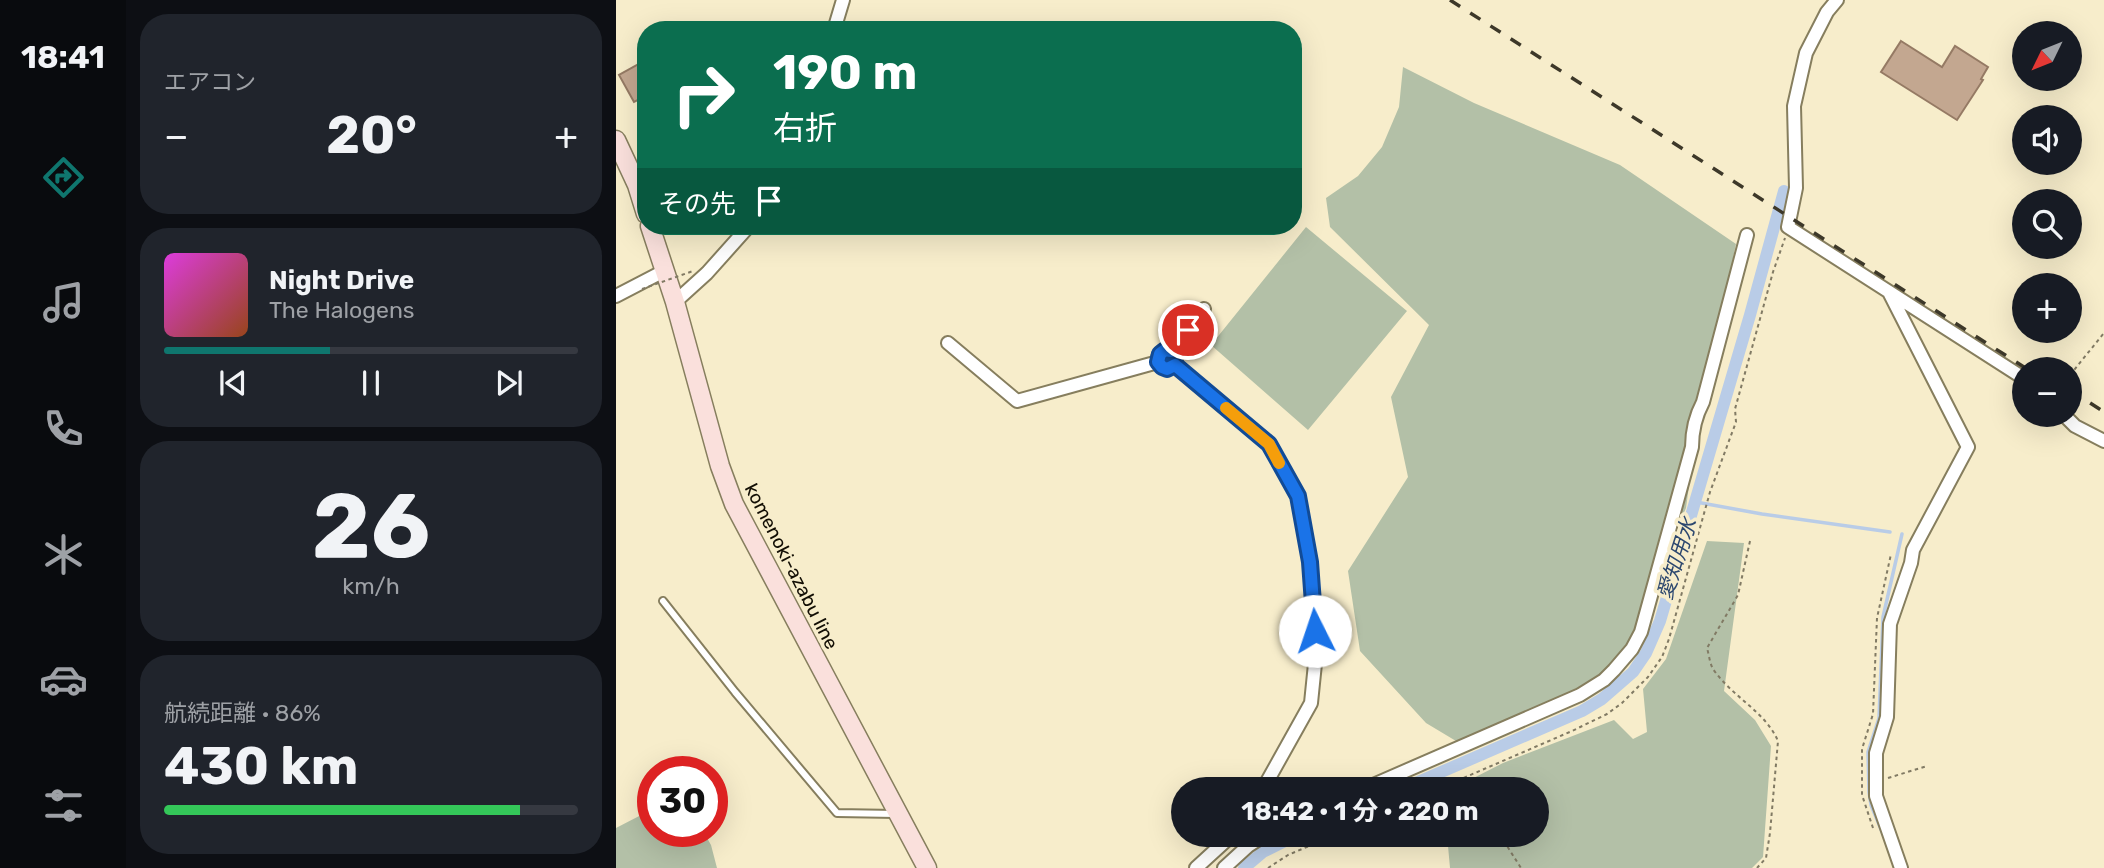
<!DOCTYPE html>
<html lang="ja">
<meta charset="utf-8">
<style>
:root{--surface:#171b24;--page:#20242c;--text:#f1f3f6;--muted:#9ea1a6;--line:#363941;--accent:#0f766e}
body{margin:0;font-family:Rubik,"Noto Sans JP",sans-serif;background:var(--page);color:var(--text);height:100vh;display:flex;flex-direction:column;font-size:26px;white-space:nowrap}
*{box-sizing:border-box;margin:0}
p{font-size:23px;color:var(--muted)}
.icon{flex:none;width:38px;height:38px;fill:none;stroke:currentColor;stroke-width:2;stroke-linecap:round;stroke-linejoin:round}
.map{position:relative;flex:1;overflow:hidden}
.panel{display:flex;flex-direction:column;gap:14px;padding:14px;background:#0d0f14;width:490px}
.panel>*{flex:none}
.guide{position:absolute;left:21px;top:21px;width:665px;height:214px;border-radius:28px;box-shadow:0 7px 28px #0002;background:#0b6e4f;color:#fff;overflow:hidden}
.needle{width:46px;rotate:227deg}
.controls{position:absolute;left:1396px;top:21px;display:grid;gap:14px}
.controls a{display:grid;place-items:center;width:70px;height:70px;border-radius:50%;background:var(--surface);box-shadow:0 7px 28px #0002;font-size:35px}
.speed{position:absolute;left:21px;top:756px;display:flex;gap:14px;font-size:35px;font-weight:700;text-align:center}
.speed>*{display:grid;place-content:center;width:91px;height:91px;border-radius:50%;background:var(--surface);box-shadow:0 7px 28px #0002;line-height:1}
.speed .limit{border:10px solid #d22;background:#fff;color:#111}
.pin{position:absolute;display:grid;place-items:center;width:60px;height:60px;color:#fff;margin:-30px;border:4px solid #fff;border-radius:50%;box-shadow:0 2px 7px #0007}
.me{position:absolute;width:77px;margin:-38px;rotate:356deg;stroke-linejoin:round;filter:drop-shadow(0 0 5px #0008)}
.turn{display:flex;align-items:center;gap:24px;height:147px;padding:0 21px;font-size:32px}
.turn .icon{width:91px;height:91px;stroke-width:2.5}
.turn b{display:block;font-size:49px;line-height:60px}
.then{display:flex;align-items:center;height:66px;padding:0 21px;background:#0003;gap:14px;font-size:26px}
.big{font-size:52px;font-weight:700;line-height:1.1}
.panel .widget{flex:1;display:flex;flex-direction:column;justify-content:center;gap:10px;min-width:0;padding:0 24px;border-radius:28px;background:var(--page)}
.panel .dial{align-items:center;gap:0}
.dial b{font-size:91px;line-height:1}
.song{display:flex;align-items:center;gap:21px}
.cover{width:84px;height:84px;border-radius:10px;background:linear-gradient(135deg,hsl(300 70% 55%),hsl(20 70% 35%))}
.played{height:7px;border-radius:4px;background:linear-gradient(90deg,var(--accent) 40%,var(--line) 40%)}
.keys{display:flex;justify-content:space-around;direction:ltr}
.heat{display:flex;justify-content:space-between;align-items:center;font-size:38px;direction:ltr}
.charge{height:10px;border-radius:5px;background:linear-gradient(90deg,#34c759 86%,var(--line) 0)}
.trip{position:absolute;left:555px;top:777px;width:378px;height:70px;border-radius:35px;background:var(--surface);box-shadow:0 7px 28px #0002;font-weight:700;line-height:70px;text-align:center}
main{display:flex;flex:1;min-height:0}
.tab-bar{display:flex;flex-direction:column;width:126px;justify-content:space-around;align-items:center;background:#090b0e;color:var(--muted)}
.tab-bar .icon{width:49px;height:49px}
.tab-bar .current{color:var(--accent)}
.tab-bar b{font-size:32px;color:var(--text)}
.map>svg:first-child{display:block}
.green{fill:#b3c0a7}
.lines{fill:none;stroke-linecap:round;stroke-linejoin:round}
.stream{stroke:#b9cce7;stroke-width:3.5}
.canal{stroke:#b9cce7;stroke-width:12}
.building{fill:#c3a790;stroke:#957a64;stroke-width:2}
.service-casing{stroke:#867e5e;stroke-width:10}
.minor-casing{stroke:#867e5e;stroke-width:16}
.secondary-casing{stroke:#867e5e;stroke-width:21}
.path{stroke:#817a64;stroke-width:2;stroke-dasharray:3.5 3.5;stroke-linecap:butt}
.service{stroke:#fff;stroke-width:6}
.minor{stroke:#fff;stroke-width:12}
.secondary{stroke:#fae0dc;stroke-width:18}
.rail{stroke:#3d3829;stroke-width:3.5;stroke-dasharray:12 12;stroke-linecap:butt}
.path-bridge{stroke:#817a64;stroke-width:2;stroke-dasharray:3.5 3.5;stroke-linecap:butt}
.route-casing{stroke:#114b97;stroke-width:18}
.route{stroke:#1a73e8;stroke-width:12}
.slow{stroke:#f59e0b;stroke-width:12}
.labels{text-anchor:middle;stroke-width:7;stroke-linejoin:round;paint-order:stroke}
.street-label{font-size:19px;fill:#120e04;stroke:#f7edcb}
.water-label{font-size:21px;font-style:italic;fill:#2d486f;stroke:#f7edcb}
</style>
<main>
<nav class="tab-bar">
<b>18:41</b>
<svg class="icon current" aria-label="directions" viewBox="0 0 24 24"><path d="M12 3l9 9-9 9-9-9zM9 14v-3h6M13 9l2 2-2 2"/></svg>
<svg class="icon" aria-label="music" viewBox="0 0 24 24"><path d="M9 18V5l10-2v13"/><circle cx="6" cy="18" r="3"/><circle cx="16" cy="16" r="3"/></svg>
<svg class="icon" aria-label="phone" viewBox="0 0 24 24"><path d="M5 4h4l2 5-3 2q2 4 5 5l2-3 5 2v4C11 20 4 13 5 4z"/></svg>
<svg class="icon" aria-label="climate" viewBox="0 0 24 24"><path d="M12 3v18M4 7l16 10M4 17L20 7"/></svg>
<svg class="icon" aria-label="car" viewBox="0 0 24 24"><path d="M5 17H2v-5l4-1 3-4h7l3 4 3 1v5h-3M9 17h6M6 11h13"/><circle cx="7" cy="17" r="2"/><circle cx="17" cy="17" r="2"/></svg>
<svg class="icon" aria-label="filters" viewBox="0 0 24 24"><path d="M4 7h16M4 17h16"/><circle cx="9" cy="7" r="2"/><circle cx="15" cy="17" r="2"/></svg>
</nav>
<section class="panel">
<div class="widget"><p>エアコン</p>
<div class="heat"><a>−</a><b class="big">20°</b><a>+</a></div>
</div>
<div class="widget">
<div class="song"><i class="cover"></i><div><b>Night Drive</b><p>The Halogens</p></div></div>
<div class="played"></div>
<div class="keys"><svg class="icon" aria-label="previous" viewBox="0 0 24 24"><path d="M18 5L8 12l10 7zM5 5v14"/></svg><svg class="icon" aria-label="pause" viewBox="0 0 24 24"><path d="M8 5v14M16 5v14"/></svg><svg class="icon" aria-label="next" viewBox="0 0 24 24"><path d="M6 5l10 7-10 7zM19 5v14"/></svg></div>
</div>
<div class="widget dial"><b>26</b><p>km/h</p></div>
<div class="widget"><p>航続距離 · 86%</p><b class="big">430 km</b><div class="charge"></div></div>
</section>
<div class="map">
<svg width="1488" height="868" viewBox="0 0 1488 868">
<rect width="100%" height="100%" fill="#f7edcb"/>
<path class="green" d="M 787,67 L 858,103 L 1004,165 L 1120,244 L 1079,442 L 1070,508 L 1005,661 L 960,695 L 840,741 L 810,723 L 744,651 L 732,571 L 792,477 L 775,397 L 813,325 L 714,227 L 710,198 L 742,176 L 766,147 L 783,107 Z
M 690,227 L 791,311 L 692,430 L 595,345 Z
M 1091,541 L 1128,543 L 1108,691 L 1139,720 L 1155,746 L 1147,857 L 1136,868 L 834,868 L 831,835 L 920,835 L 920,789 L 836,789 L 887,763 L 998,720 L 1017,739 L 1031,732 L 1027,689 L 1050,659 Z
M 29,813 L 37,813 L 37,831 L 87,831 L 95,845 L 101,868 L 0,868 L 0,828 Z"/>
<g class="lines">
<path class="stream" d="M 1080,502 L 1146,514 L 1274,532
M 1269,839 L 1255,805 L 1253,792 L 1252,752 L 1263,718 L 1267,617 L 1286,534"/>
<path class="canal" d="M 786,789 L 966,711 L 986,699 L 1017,672 L 1030,653 L 1044,621 L 1134,315 L 1168,191
M 628,868 L 647,852 L 681,835"/>
</g>
<path class="building" d="M 1285,41 L 1326,67 L 1339,46 L 1372,67 L 1365,79 L 1367,80 L 1341,120 L 1265,72 Z
M 30,60 L 30,96 L 18,102 L 3,75 Z"/>
<g class="lines">
<g class="service-casing">
<path id="service" d="M 47,601 L 119,692 L 221,813 L 280,814"/>
</g>
<g class="minor-casing">
<path id="minor" d="M 1221,0 L 1211,12 L 1190,53 L 1178,106 L 1180,188 L 1172,227 L 1409,379
M 218,30 L 227,0
M 1273,292 L 1352,447 L 1297,550 L 1295,563 L 1274,624 L 1271,717 L 1260,753 L 1260,796 L 1285,868
M 0,296 L 48,271
M 59,302 L 91,273 L 133,226
M 332,343 L 401,401 L 542,362
M542 359a9 9 0 1 1 18 0a9 9 0 1 1-18 0Z
M 555,351 L 588,309
M 559,365 L 653,444 L 682,496 L 694,562 L 700,654 L 695,703 L 647,789
M 1448,415 L 1459,426 L 1488,441
M 748,789 L 964,695 L 988,680 L 998,670 L 1016,649 L 1025,632 L 1076,447 C 1076,430 1079,417 1087,402 L 1131,235
M 580,868 L 616,835
M 608,868 L 632,846 L 649,835"/>
</g>
<g class="secondary-casing">
<path id="secondary" d="M 0,140 L 21,185 L 30,214
M 34,226 L 59,302 L 104,466 L 118,504 L 311,868"/>
</g>
<path class="path" d="M 1454,375 L 1488,333
M 1134,541 L 1122,595 L 1091,648 C 1093,655 1094,664 1097,669 C 1116,697 1149,711 1162,741 L 1154,833 L 1150,858 L 1141,868
M 1272,778 L 1311,766
M 850,784 L 853,789
M 822,789 L 956,731 L 991,714 L 1006,703 L 1032,677 L 1046,657 L 1053,639 L 1094,492 L 1120,422 L 1119,409 L 1157,272 L 1169,238
M 1257,828 L 1246,795 L 1246,749 L 1257,714 L 1261,618 L 1275,554
M 884,835 L 905,868
M 652,868 L 672,855 L 719,835"/>
<use href="#service" class="service"/>
<use href="#minor" class="minor"/>
<use href="#secondary" class="secondary"/>
<path class="rail" d="M 834,0 L 1411,369
M 1454,390 L 1488,412"/>
<path class="path-bridge" d="M 26,289 L 77,271"/>
</g>
<g class="lines">
<g class="route-casing">
<path id="route" d="M 572,330 L 555,351 L 549,350 L 544,354 L 542,362 L 546,367 L 551,369 L 559,365 L 653,444 L 682,496 L 694,562 L 699,631"/>
</g>
<use href="#route" class="route"/>
<path class="slow" d="M 610,408 L 653,444 L 663,463"/>
</g>
<g class="labels">
<g class="street-label">
<text transform="translate(176 566) rotate(63)" y="7">komenoki-azabu line</text>
</g>
<g class="water-label">
<text transform="translate(1061 559) rotate(-72)" y="7">愛知用水</text>
</g>
</g>
</svg>
<div class="controls">
<a><svg class="needle" viewBox="-14 -14 28 28"><path d="M0-13l5 13h-10z" fill="#e53935"/><path d="M0 13l5-13h-10z" fill="#9ea1a6"/></svg></a>
<a><svg class="icon" aria-label="sound" viewBox="0 0 24 24"><path d="M4 9h4l5-4v14l-5-4H4zM17 9q2 3 0 6"/></svg></a>
<a><svg class="icon" aria-label="search" viewBox="0 0 24 24"><circle cx="10" cy="10" r="6"/><path d="M15 15l6 6"/></svg></a>
<a>+</a>
<a>−</a>
</div>
<div class="speed"><div class="limit">30</div></div>
<div class="pin" style="left:572px;top:330px;background:#d93025"><svg class="icon" aria-label="arrive" viewBox="0 0 24 24"><path d="M6 21V4h12l-3 4 3 4H6"/></svg></div>
<svg class="me" style="left:699px;top:631px" viewBox="-20 -20 40 40"><circle r="19" fill="#fff"/><path d="M0-13L10 11 0 6-10 11z" fill="#1a73e8"/></svg>
<div class="trip">18:42 · 1 分 · 220 m</div>
<div class="guide">
<div class="turn"><svg class="icon" aria-label="right" viewBox="0 0 24 24"><path d="M7 20v-9h11M14 6l5 5-5 5"/></svg><div><b>190 m</b>右折</div></div>
<div class="then">その先<svg class="icon" aria-label="arrive" viewBox="0 0 24 24"><path d="M6 21V4h12l-3 4 3 4H6"/></svg></div>
</div>
</div>
</main>
